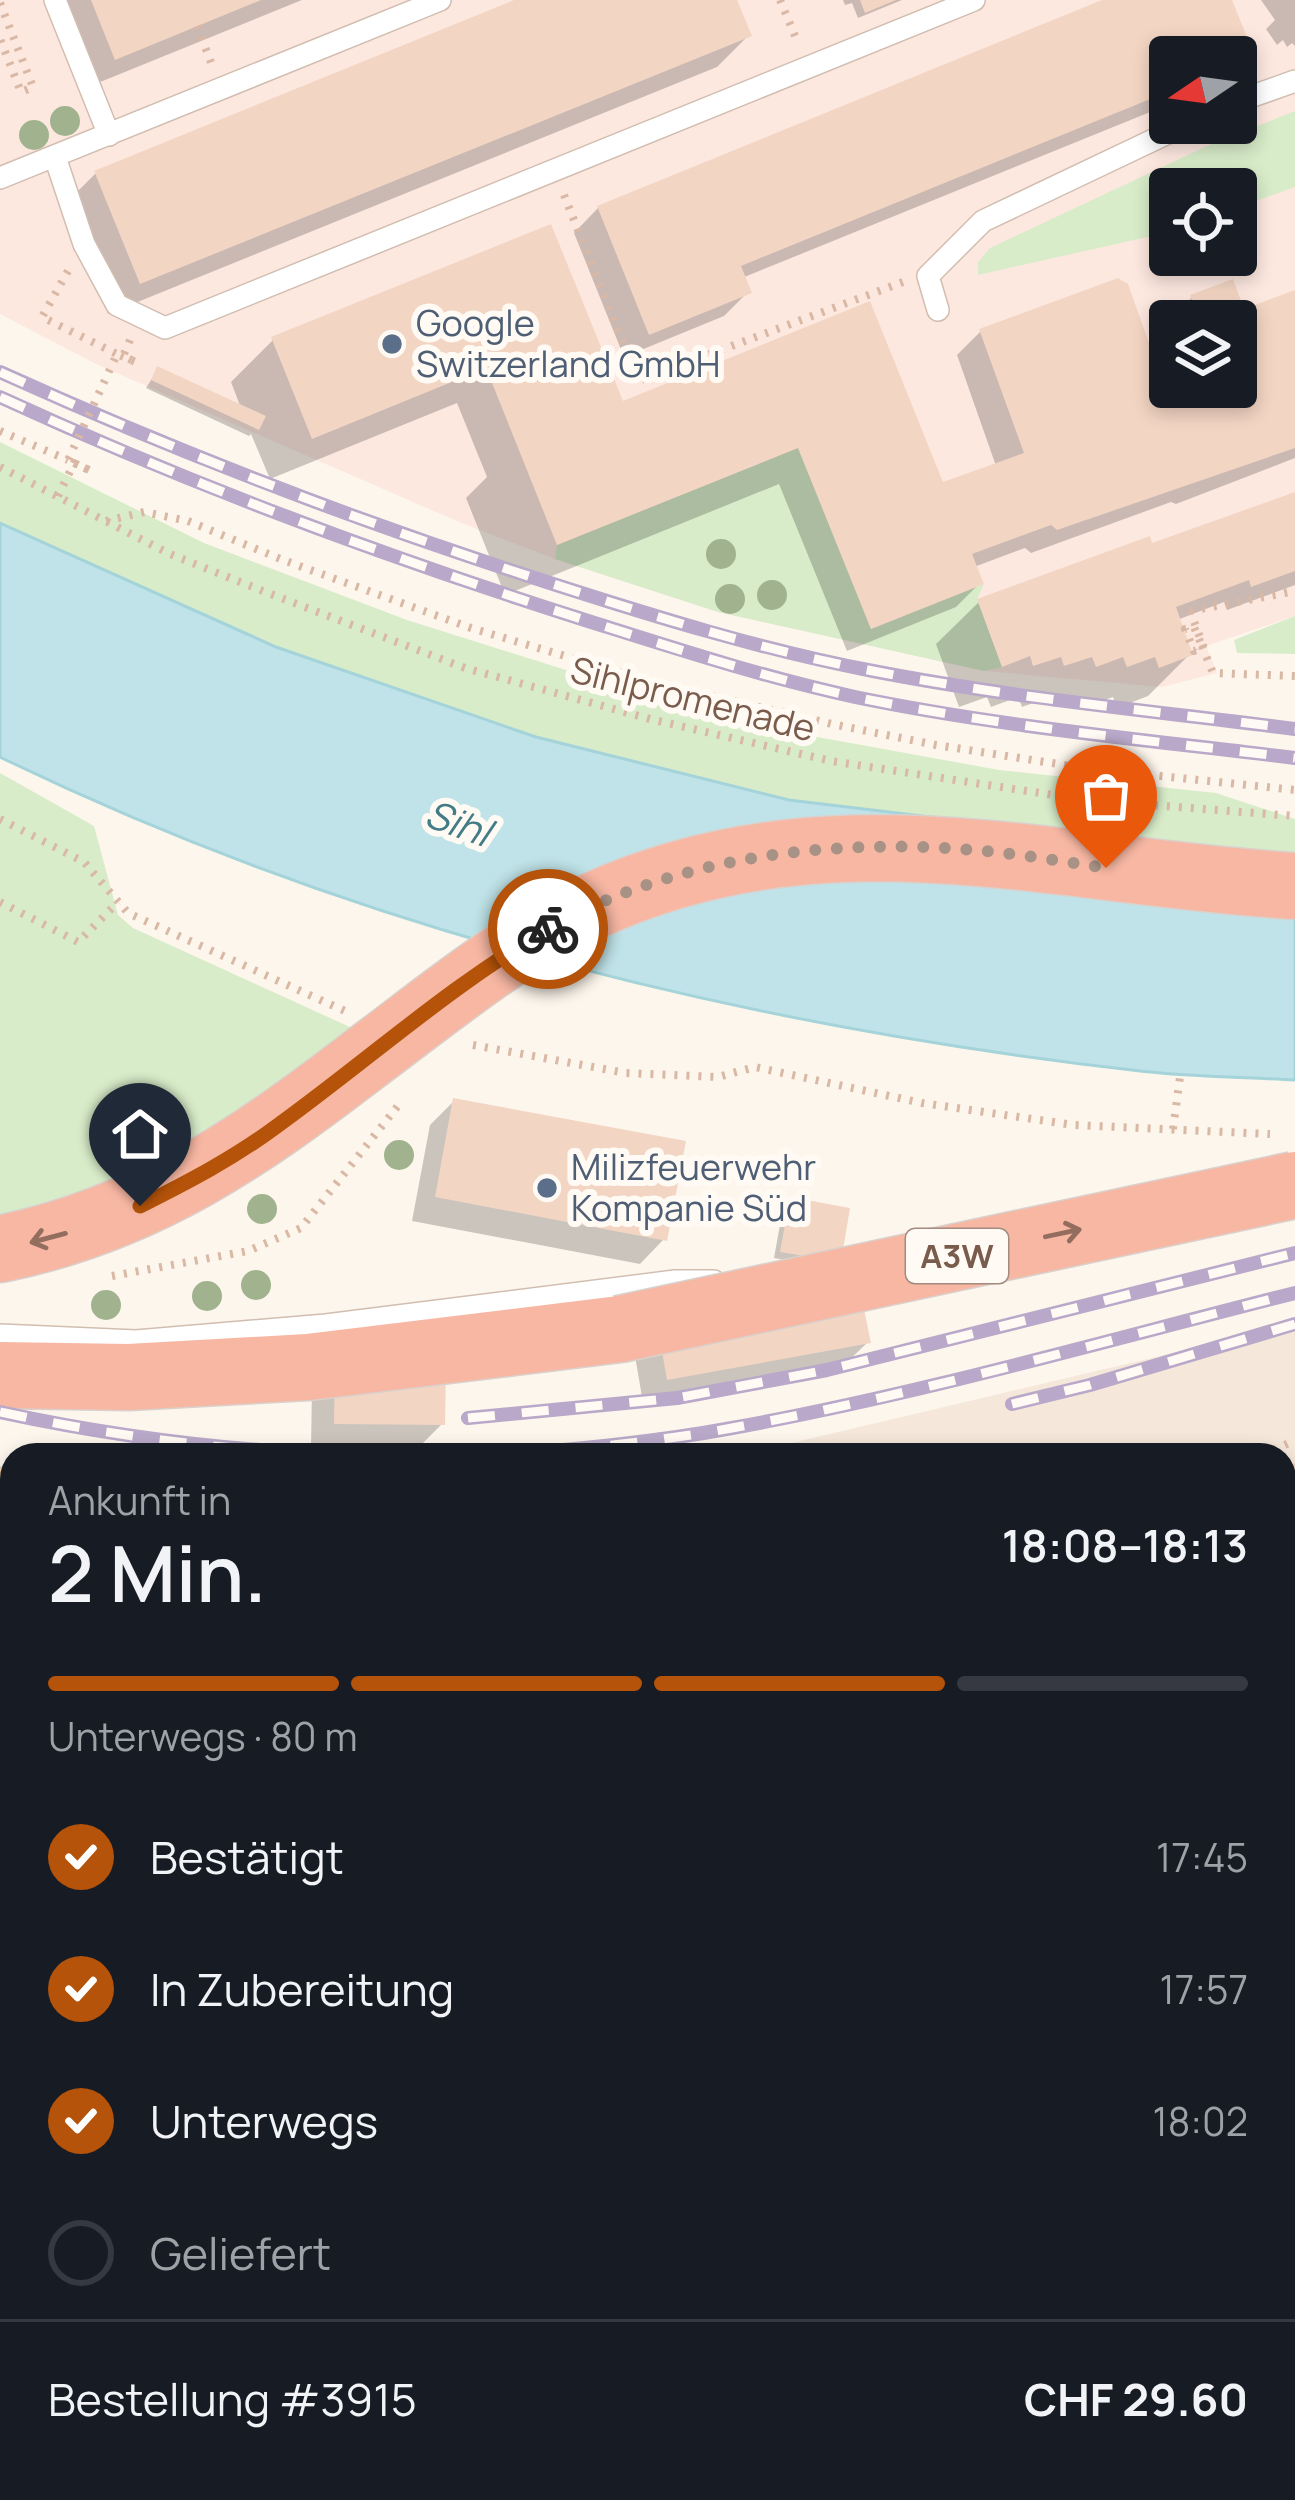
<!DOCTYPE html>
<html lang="de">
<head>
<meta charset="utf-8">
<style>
	body { margin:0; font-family:Manrope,sans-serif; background:#20242c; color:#f1f3f6; height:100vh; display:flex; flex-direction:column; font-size:45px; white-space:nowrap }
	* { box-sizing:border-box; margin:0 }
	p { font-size:39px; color:#9ea1a6 }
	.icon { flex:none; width:66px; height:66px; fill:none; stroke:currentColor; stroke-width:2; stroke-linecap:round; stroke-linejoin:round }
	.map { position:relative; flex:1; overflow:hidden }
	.drawer { position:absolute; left:0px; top:1443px; width:1296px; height:1059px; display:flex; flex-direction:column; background:#171b24; border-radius:36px 36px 0 0; box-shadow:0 6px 18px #0003 }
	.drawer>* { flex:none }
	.needle { width:78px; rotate:257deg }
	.fabs { position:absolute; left:1149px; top:36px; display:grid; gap:24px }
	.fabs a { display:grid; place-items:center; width:108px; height:108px; border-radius:12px; background:#171b24; box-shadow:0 6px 18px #0003; font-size:60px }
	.pin { position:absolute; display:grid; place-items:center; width:102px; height:102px; color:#fff; margin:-123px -51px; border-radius:50% 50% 50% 0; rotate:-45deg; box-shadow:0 0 12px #0007 }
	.pin .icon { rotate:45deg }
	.courier { position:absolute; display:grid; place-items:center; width:120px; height:120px; margin:-60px; border:9px solid #b45309; border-radius:50%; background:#fff; color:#222; box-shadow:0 3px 15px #0007 }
	.headline em { font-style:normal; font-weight:600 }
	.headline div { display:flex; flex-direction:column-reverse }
	.headline { display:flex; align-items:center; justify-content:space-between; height:204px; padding:0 48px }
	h1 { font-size:78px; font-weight:600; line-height:90px }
	.bar { display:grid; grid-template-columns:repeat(4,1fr); gap:18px 12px; align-content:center; height:144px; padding:0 48px }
	.bar i { height:15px; border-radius:9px; background:#363941 }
	.bar .current { background:#b45309 }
	.bar p { grid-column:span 4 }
	.line { display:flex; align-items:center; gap:30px; padding:0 48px; border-top:3px solid #363941 }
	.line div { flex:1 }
	ol { padding:0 48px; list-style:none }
	li { display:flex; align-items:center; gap:36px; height:132px }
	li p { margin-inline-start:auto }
	li .icon { padding:12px; border-radius:50%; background:#b45309; color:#fff; stroke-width:4 }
	li:last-child { color:#9ea1a6 }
	li i { width:66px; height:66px; border:6px solid #363941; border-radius:50% }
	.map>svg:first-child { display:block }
</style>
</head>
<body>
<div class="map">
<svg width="1295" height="2500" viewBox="0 0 1295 2500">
	<rect width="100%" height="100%" fill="#fdf6ec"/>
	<path fill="#f5e8da" d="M 1295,1324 L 1295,1823 L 1284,1820 L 1284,1455 L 741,1455 Z
		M 0,1559 L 12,1562 L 12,2490 L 1284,2490 L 1284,1911 L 1295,1913 L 1295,2489 L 1276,2500 L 0,2500 Z"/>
	<path fill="#fde8e0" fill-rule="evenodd" d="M 0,0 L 1295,0 L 1295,616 L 1206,646 L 1217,673 L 1162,687 L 984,671 L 718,612 L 555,559 L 459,522 L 96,364 L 0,314 ZM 1170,57 L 1236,57 L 1236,123 L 1170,123 ZM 1170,189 L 1236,189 L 1236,255 L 1170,255 ZM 1170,321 L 1236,321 L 1236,387 L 1170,387 Z"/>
	<path fill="#d8ecc9" d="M 1295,111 L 1295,187 L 1236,208 L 1236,189 L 1170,189 L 1170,232 L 978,275 L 978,262 L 990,248 L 1207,146 Z
		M 0,442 L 204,543 L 407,620 L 585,676 L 801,734 L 999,770 L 1216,793 L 1295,819 L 1295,860 L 789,800 L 536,737 L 276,647 L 0,523 Z
		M 798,448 L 871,629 L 984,584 L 977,599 L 1002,667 L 984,671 L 718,612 L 555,559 L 557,545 Z
		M 1295,616 L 1295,654 L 1237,653 L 1234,640 Z
		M 0,773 L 94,826 L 118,915 L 133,928 L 352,1028 L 207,1151 L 0,1232 Z"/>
	<path fill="#bfe3e8" stroke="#a5d3da" stroke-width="3" d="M 0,523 L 276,647 L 536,737 L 789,800 L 1295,861 L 1295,1080 C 1241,1077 1186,1077 1132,1070 C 740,1025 356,930 0,757 Z"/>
	<path fill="#0003" d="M 47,0 L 302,0 L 83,89 Z
		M 522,0 L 734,0 L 748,36 L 717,67 L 108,314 L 64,205 L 96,173 Z
		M 843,0 L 902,0 L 858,18 L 852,3 L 845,5 Z
		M 1110,0 L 1228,0 L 1251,56 L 1236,71 L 1236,57 L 1170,57 L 1170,104 L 742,278 L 748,292 L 724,316 L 624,357 L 574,233 L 598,208 Z
		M 1261,0 L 1295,0 L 1295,46 L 1292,43 L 1287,47 L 1283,40 L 1277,45 L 1266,29 L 1275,20 Z
		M 549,228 L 621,405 L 868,305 L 941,486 L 996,466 L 957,355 L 981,331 L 1148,347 L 1170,338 L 1170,387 L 1236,387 L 1236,321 L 1190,321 L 1185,305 L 1192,297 L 1242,312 L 1295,292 L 1295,458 L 1176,504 L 1171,502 L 1031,553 L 1025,548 L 974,567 L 980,583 L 956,607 L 847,651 L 779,484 L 505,595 L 466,498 L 487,477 L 457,403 L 270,479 L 251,434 L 249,436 L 146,388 L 158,369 L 241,408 L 231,382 L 273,340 Z
		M 1295,495 L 1295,585 L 1227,610 L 1224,602 L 1177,620 L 1190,654 L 1148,696 L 1117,708 L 1113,697 L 1085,707 L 1081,697 L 1054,707 L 1050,697 L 1022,707 L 1018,697 L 991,707 L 987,697 L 959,707 L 936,644 L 979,602 Z
		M 454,1101 L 664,1239 L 640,1264 L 412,1221 L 430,1125 Z
		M 791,1201 L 831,1268 L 774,1258 L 783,1208 Z
		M 868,1342 L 843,1366 L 643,1403 L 634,1350 Z
		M 312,1388 L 442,1424 L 418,1448 L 311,1447 Z
		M 1295,1466 L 1295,1558 L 1284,1563 L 1284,1471 Z
		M 0,1576 L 12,1579 L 12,1693 L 0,1690 Z
		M 1295,1682 L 1295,1859 L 1284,1857 L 1284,1687 Z
		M 12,1700 L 12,1798 L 0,1796 L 0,1714 Z
		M 1284,1923 L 1287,1934 L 1295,1936 L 1295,2135 L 1284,2137 Z
		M 12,2143 L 12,2223 L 0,2213 L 0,2156 Z
		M 0,2236 L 12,2245 L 12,2333 L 3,2343 Z
		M 1295,2412 L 1295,2492 L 1291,2496 L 1284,2500 L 1187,2500 L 1187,2490 L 1284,2490 L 1284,2423 Z
		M 0,2441 L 12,2451 L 12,2490 L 61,2490 L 73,2500 L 0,2500 Z
		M 537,2490 L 613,2490 L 613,2500 L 538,2500 Z
		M 653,2490 L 729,2490 L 729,2500 L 654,2500 Z
		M 808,2490 L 889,2490 L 889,2500 L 809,2500 Z
		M 1034,2490 L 1116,2490 L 1116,2500 L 1034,2500 Z"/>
	<path fill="#f3d5c3" d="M 91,0 L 261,0 L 115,60 Z
		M 514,0 L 737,0 L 752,36 L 140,284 L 94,171 Z
		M 860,0 L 896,0 L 865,13 Z
		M 1102,0 L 1232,0 L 1255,57 L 1236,64 L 1236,57 L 1170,57 L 1170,91 L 741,266 L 752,293 L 649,335 L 597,206 Z
		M 551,224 L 623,401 L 870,301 L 943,482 L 1024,453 L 979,329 L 1118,278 L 1128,284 L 1149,343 L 1170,335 L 1170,387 L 1236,387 L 1236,321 L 1200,321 L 1190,295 L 1233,279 L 1244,309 L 1295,290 L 1295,448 L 1057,530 L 1051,525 L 972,554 L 984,584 L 871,629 L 798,448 L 557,545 L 486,368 L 312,439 L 271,337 Z
		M 157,366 L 266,416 L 259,430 L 151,380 Z
		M 1295,492 L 1295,571 L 1251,587 L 1249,580 L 1176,607 L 1193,655 L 1159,668 L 1155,657 L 1127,667 L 1123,657 L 1096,667 L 1092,657 L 1064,666 L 1061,657 L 1033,666 L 1030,656 L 1002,667 L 977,599 L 1150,536 L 1152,543 Z
		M 453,1098 L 686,1141 L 667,1241 L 435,1197 Z
		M 790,1197 L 850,1208 L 841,1262 L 780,1252 Z
		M 861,1295 L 871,1343 L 667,1380 L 657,1323 Z
		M 335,1361 L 446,1362 L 445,1425 L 334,1424 Z
		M 1295,1463 L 1295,1537 L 1285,1542 L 1292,1559 L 1284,1563 L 1284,1468 Z
		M 0,1574 L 12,1577 L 12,1644 L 0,1640 Z
		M 1295,1679 L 1295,1809 L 1284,1806 L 1284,1684 Z
		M 1284,1920 L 1293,1922 L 1291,1932 L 1295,1932 L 1295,2117 L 1284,2118 Z
		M 12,1971 L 12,2069 L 0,2082 L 0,1984 Z
		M 12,2141 L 12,2180 L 0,2170 L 0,2154 Z
		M 0,2232 L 12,2241 L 12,2321 L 0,2312 Z
		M 1284,2432 L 1287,2437 L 1295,2433 L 1295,2486 L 1271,2500 L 1223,2500 L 1207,2490 L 1284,2490 Z
		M 0,2438 L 12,2448 L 12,2489 L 0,2479 Z
		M 15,2490 L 65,2490 L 78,2500 L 7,2500 Z
		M 241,2490 L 327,2490 L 319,2500 L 234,2500 Z
		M 354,2490 L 401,2490 L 393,2500 L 351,2500 L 348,2498 Z
		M 553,2490 L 616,2490 L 617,2500 L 553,2500 Z
		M 669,2490 L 731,2490 L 731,2500 L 669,2500 Z
		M 824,2490 L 892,2490 L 892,2500 L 824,2500 Z
		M 1050,2490 L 1119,2490 L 1119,2500 L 1050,2500 Z"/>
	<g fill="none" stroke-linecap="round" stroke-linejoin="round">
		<g stroke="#d1beb0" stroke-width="24">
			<path id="lane" d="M 55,0 L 109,135
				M 1236,102 L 1295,81
				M 55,157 L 84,244 L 117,305 L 165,328 L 974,0
				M 0,178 L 440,0
				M 938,310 L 928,276 L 983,221 L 1189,123
				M 0,1335 L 136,1341 L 326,1325 L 675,1281 L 714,1281
				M 1284,2352 L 1295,2351
				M 1016,2490 L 1016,2500"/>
		</g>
		<g stroke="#d1beb0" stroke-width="45">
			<path id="street" d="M 0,1918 L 12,1905
				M 0,2374 L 12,2383
				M 780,2490 L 780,2500
				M 1164,2490 L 1164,2500"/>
		</g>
		<g stroke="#d6c0b0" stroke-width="63">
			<path id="secondary" d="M 1284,1864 L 1295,1867
				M 156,2500 L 164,2490"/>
		</g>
		<g stroke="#dad1cd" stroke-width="69">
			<path id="primary" d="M 0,1501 L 12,1504
				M 1284,1617 L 1295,1613"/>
		</g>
		<g stroke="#dad1cd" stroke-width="69">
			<path id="highway" d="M 0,1249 C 147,1219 250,1147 366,1058
				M 0,1375 L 129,1377 L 308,1367 L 620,1329"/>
		</g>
		<path stroke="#d9b8a5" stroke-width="8" stroke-dasharray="3 9" stroke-linecap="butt" d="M 780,0 L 798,43
			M 0,3 L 33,87 L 21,92 L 0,39
			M 197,26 L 212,65
			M 564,195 L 638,381 L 903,282
			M 68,271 L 42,317 L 117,354
			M 130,340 L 123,356 L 138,363
			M 0,431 L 68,460
			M 0,467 L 170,554 L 268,593 L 465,668 L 650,719 L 831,761 L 1086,800 L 1295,816
			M 58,496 L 74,463 L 89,470
			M 106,521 L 144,512 L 188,521 L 283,560 L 471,628 L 649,681 L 832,724 L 936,745 L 1084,768 L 1295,790
			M 1190,611 L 1295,591
			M 1202,646 L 1213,673 L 1295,676
			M 0,819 L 84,862 L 128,913 L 345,1011
			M 0,902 L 78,942 L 118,902
			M 473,1045 L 626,1073 L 718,1077 L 755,1067 L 922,1103 L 1074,1125 L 1270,1134
			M 1173,1129 L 1180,1077
			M 112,1276 L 248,1251 L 301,1228 L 401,1102
			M 1263,1455 L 1295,1440
			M 0,1672 L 9,1675 L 0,1738
			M 0,1740 L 12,1749"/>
		<use href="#lane" stroke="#fff" stroke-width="21"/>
		<use href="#street" stroke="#fff" stroke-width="42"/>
		<use href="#secondary" stroke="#fff" stroke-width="60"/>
		<use href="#primary" stroke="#fbd9a5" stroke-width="66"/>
		<use href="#highway" stroke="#f7b7a3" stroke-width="66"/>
		<g stroke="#b9a8c9" stroke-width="14">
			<path id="rail" d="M 0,372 C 179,453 362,523 550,583 C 656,617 763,650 873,671 C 1012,698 1154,711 1295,729
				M 0,397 C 189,484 386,557 585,620 C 674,648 763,677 855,697 C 1001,727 1148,740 1295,758
				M 1012,1404 L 1090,1385 L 1295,1324
				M 0,1412 C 116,1437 230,1451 348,1455
				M 468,1418 L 677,1398 L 827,1370 L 1295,1253
				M 503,1455 C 580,1449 656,1442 732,1428 C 921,1394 1108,1340 1295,1293"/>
		</g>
		<use href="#rail" stroke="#fffaf3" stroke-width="9" stroke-dasharray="27" stroke-linecap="butt"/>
		<g stroke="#dad1cd" stroke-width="69" stroke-linecap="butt">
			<path id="highway-bridge" d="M 366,1058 C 440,1003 510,944 593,906 C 829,798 1053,872 1295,886
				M 620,1329 L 1295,1185"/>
		</g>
		<path stroke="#d9b8a5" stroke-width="8" stroke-dasharray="3 9" stroke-linecap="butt" d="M 89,470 L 68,460 L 117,354 L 138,363
			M 1190,611 L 1204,648 L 1194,651 L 1185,629 L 1194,627 L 1202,646"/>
		<use href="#highway-bridge" stroke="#f7b7a3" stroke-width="66"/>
	</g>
	<g fill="#a0b28e">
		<circle cx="65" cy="121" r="15"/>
		<circle cx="34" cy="135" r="15"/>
		<circle cx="721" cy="554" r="15"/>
		<circle cx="772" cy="595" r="15"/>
		<circle cx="730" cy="599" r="15"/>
		<circle cx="399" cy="1155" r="15"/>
		<circle cx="262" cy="1209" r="15"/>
		<circle cx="256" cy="1285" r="15"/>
		<circle cx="207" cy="1296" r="15"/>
		<circle cx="106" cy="1305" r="15"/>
	</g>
	<defs><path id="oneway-shaft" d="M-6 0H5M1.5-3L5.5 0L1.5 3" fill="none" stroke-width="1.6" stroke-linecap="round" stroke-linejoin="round" transform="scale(3)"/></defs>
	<g stroke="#936e5e">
		<use href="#oneway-shaft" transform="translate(1063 1233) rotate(-12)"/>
		<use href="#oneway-shaft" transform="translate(48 1238) rotate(165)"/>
	</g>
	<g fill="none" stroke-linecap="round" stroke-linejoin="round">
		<path stroke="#a89285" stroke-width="12" stroke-dasharray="0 21.6" d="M 548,929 C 671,859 821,839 960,849 C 1009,852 1058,861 1106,868"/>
		<path stroke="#b45309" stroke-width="15" d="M 140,1206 C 188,1182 234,1158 277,1126 C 367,1061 451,985 548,929"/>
	</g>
	<g fill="#5c6f8a" stroke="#fffaf3" stroke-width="4.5">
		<circle cx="392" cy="344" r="12"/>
		<circle cx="547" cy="1188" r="12"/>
	</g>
	<g text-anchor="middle" stroke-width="12" stroke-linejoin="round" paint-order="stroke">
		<rect fill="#fffaf3" stroke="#a28b7f" stroke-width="3" x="906" y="1229" width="102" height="54" rx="9"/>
		<g font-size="33" font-weight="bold" fill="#7a5c4d">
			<text x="957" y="1268">A3W</text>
		</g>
		<g font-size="36" fill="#4e5e75" stroke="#fffaf3" text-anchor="start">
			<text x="416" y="336">Google<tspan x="416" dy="41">Switzerland GmbH</tspan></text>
			<text x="571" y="1180">Milizfeuerwehr<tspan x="571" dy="41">Kompanie Süd</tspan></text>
		</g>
		<g font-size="36" fill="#7a5c4d" stroke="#fffaf3">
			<text transform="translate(693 699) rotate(14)" y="13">Sihlpromenade</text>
		</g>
		<g font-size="39" font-style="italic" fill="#437c86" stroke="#fffaf3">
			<text transform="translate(458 823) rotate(20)" y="14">Sihl</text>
		</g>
	</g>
</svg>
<div class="fabs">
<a><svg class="needle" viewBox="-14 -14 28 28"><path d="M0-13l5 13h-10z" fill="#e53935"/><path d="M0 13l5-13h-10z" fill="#9ea1a6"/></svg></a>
<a><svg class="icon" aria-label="locate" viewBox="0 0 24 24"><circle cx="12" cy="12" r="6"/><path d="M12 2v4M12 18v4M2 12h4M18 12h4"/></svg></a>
<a><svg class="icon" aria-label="layers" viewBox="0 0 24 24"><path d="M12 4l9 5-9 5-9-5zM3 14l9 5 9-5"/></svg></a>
</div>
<div class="pin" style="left:1106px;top:868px;background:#ea580c"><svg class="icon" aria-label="bag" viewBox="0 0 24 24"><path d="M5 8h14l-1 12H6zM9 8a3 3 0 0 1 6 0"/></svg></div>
<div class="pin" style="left:140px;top:1206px;background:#1f2937"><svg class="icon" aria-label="home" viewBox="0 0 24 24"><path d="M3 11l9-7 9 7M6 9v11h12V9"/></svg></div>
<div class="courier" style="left:548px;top:929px"><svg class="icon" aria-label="bike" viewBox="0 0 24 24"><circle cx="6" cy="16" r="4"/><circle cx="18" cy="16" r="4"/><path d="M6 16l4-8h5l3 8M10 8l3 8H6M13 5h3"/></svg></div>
<section class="drawer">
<div class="headline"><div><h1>2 Min.</h1><p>Ankunft in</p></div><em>18:08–18:13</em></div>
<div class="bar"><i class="current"></i><i class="current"></i><i class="current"></i><i></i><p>Unterwegs · 80 m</p></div>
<ol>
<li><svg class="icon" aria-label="check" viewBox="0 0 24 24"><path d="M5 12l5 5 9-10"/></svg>Bestätigt<p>17:45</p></li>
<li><svg class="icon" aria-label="check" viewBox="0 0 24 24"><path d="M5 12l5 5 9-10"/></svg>In Zubereitung<p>17:57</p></li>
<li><svg class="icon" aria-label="check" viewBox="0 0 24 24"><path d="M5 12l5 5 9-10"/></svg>Unterwegs<p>18:02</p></li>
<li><i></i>Geliefert</li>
</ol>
<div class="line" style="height:156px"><div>Bestellung #3915</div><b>CHF 29.60</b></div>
</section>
</div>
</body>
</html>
